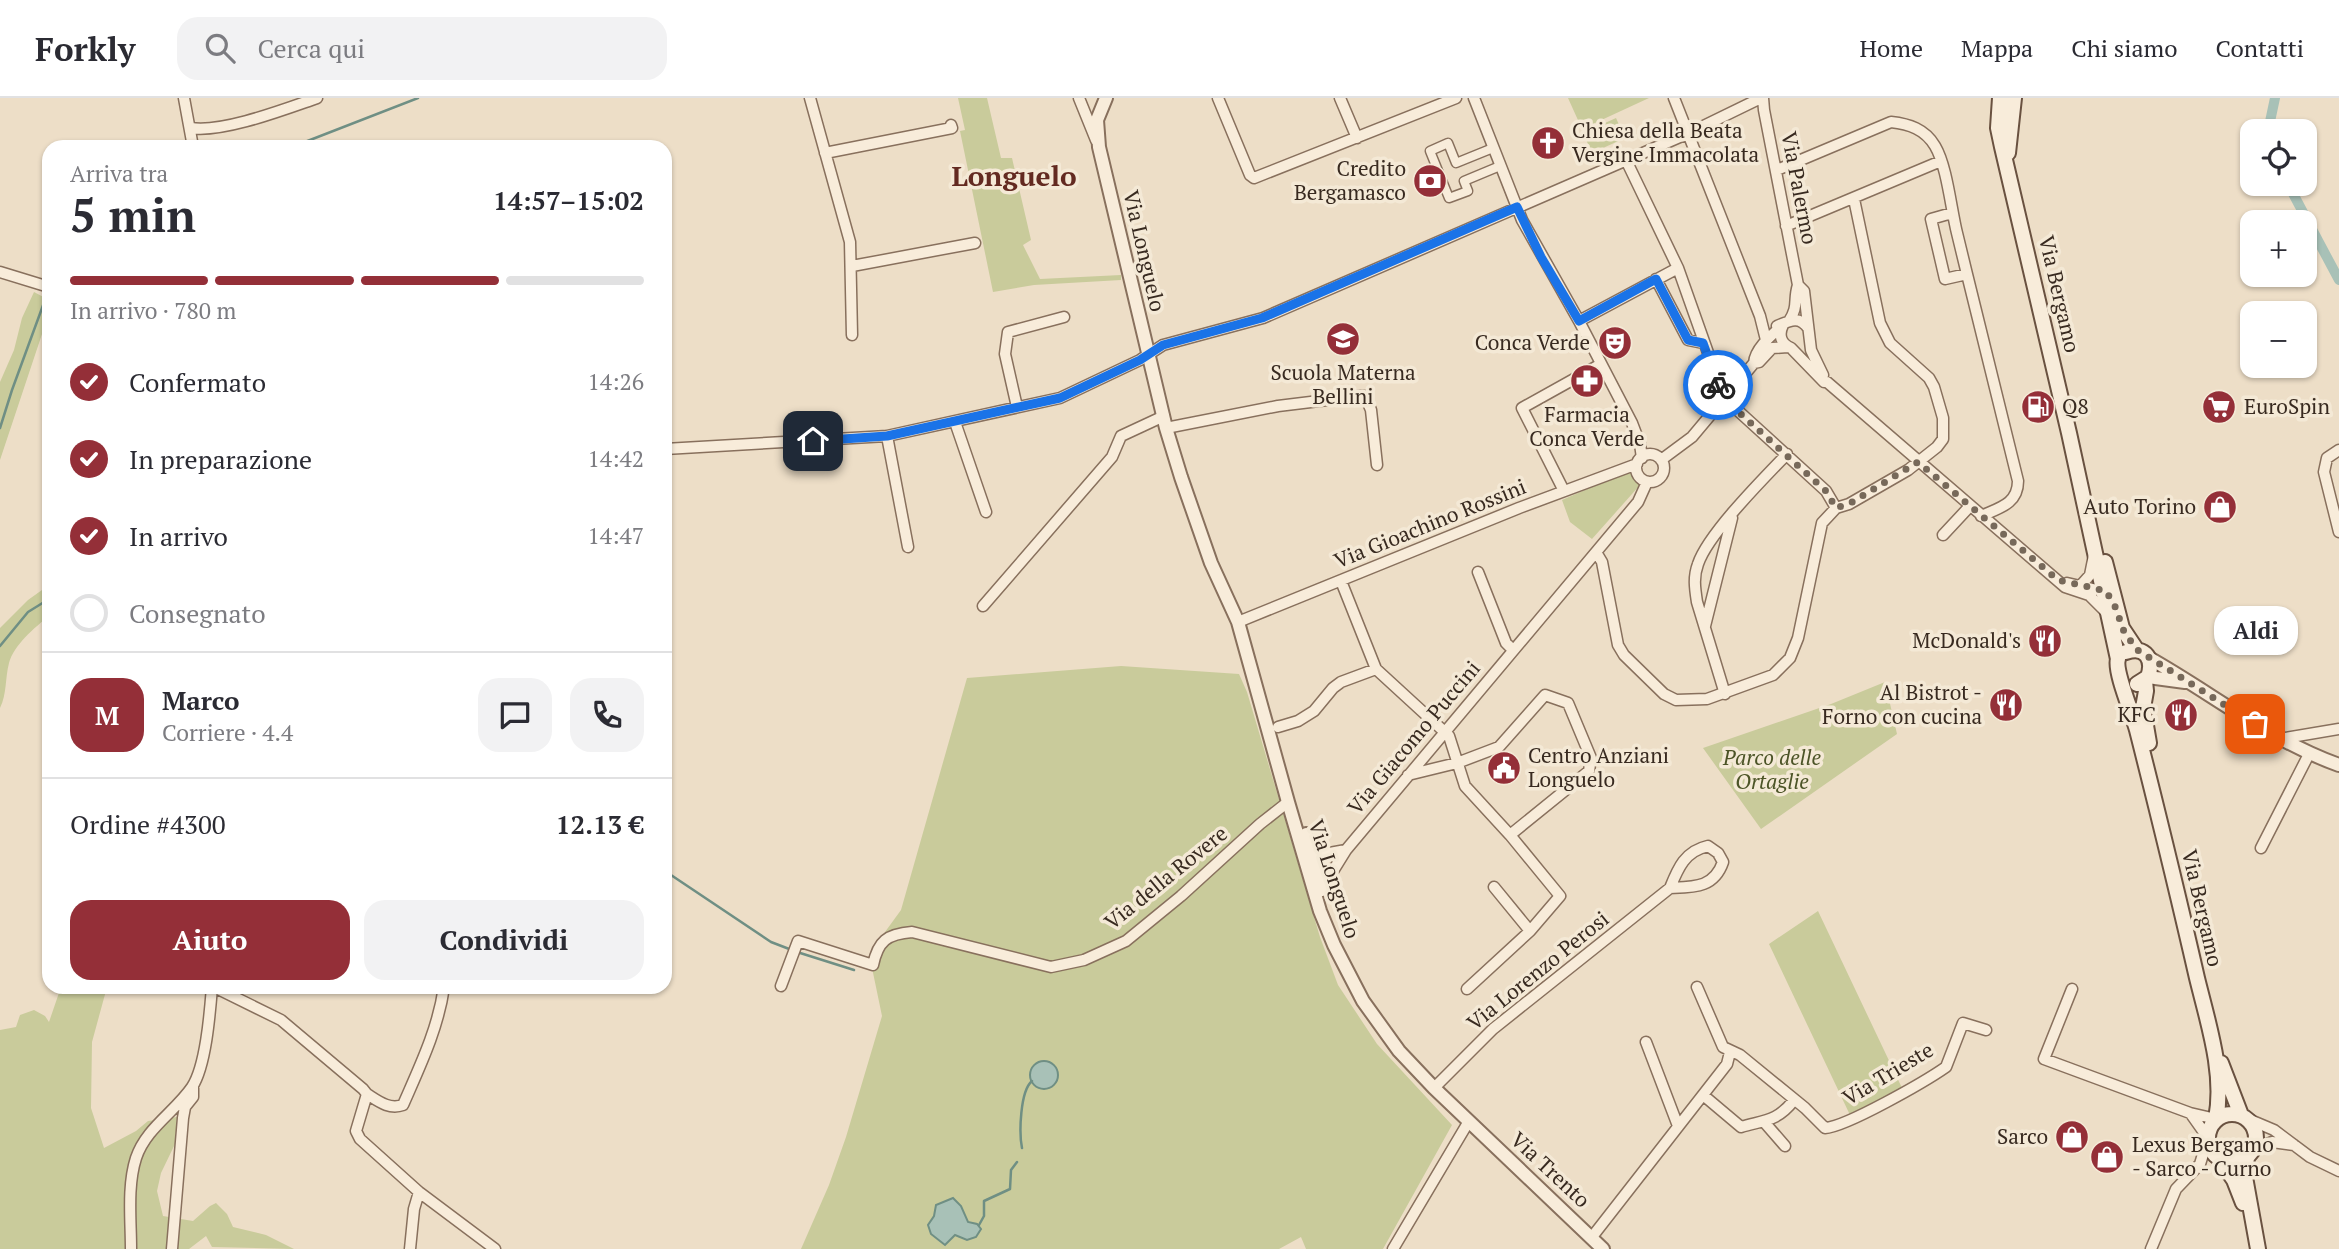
<!DOCTYPE html>
<html lang="it">
<head>
<meta charset="utf-8">
<style>
	body { margin:0; font-family:"PT Serif",serif; background:#f2f2f3; color:#2b2b33; height:100vh; display:flex; flex-direction:column; font-size:26px; white-space:nowrap }
	* { box-sizing:border-box; margin:0 }
	p { font-size:23px; color:#7c7c81 }
	.icon { flex:none; width:38px; height:38px; fill:none; stroke:currentColor; stroke-width:2; stroke-linecap:round; stroke-linejoin:round }
	.map { position:relative; flex:1; overflow:hidden }
	.panel { position:absolute; left:42px; top:42px; width:630px; height:854px; display:flex; flex-direction:column; background:#fff; border-radius:21px; box-shadow:0 2px 5px #0004 }
	.panel>* { flex:none }
	.fabs { position:absolute; left:2240px; top:21px; display:grid; gap:14px }
	.fabs a { display:grid; place-items:center; width:77px; height:77px; border-radius:14px; background:#fff; box-shadow:0 2px 5px #0004; font-size:35px }
	.pin { position:absolute; display:grid; place-items:center; width:60px; height:60px; color:#fff; margin:-30px; border-radius:14px; box-shadow:0 4px 10px #0006 }
	.courier { position:absolute; display:grid; place-items:center; width:70px; height:70px; margin:-35px; border:5px solid #1a73e8; border-radius:50%; background:#fff; color:#222; box-shadow:0 2px 9px #0007 }
	.bubble { position:absolute; height:49px; border-radius:21px; background:#fff; box-shadow:0 2px 5px #0004; font-size:23px; font-weight:800; line-height:49px; text-align:center }
	.overview em { font-style:normal; font-weight:800 }
	.overview div { display:flex; flex-direction:column-reverse }
	.overview { display:flex; align-items:center; justify-content:space-between; height:119px; padding:0 28px }
	h1 { font-size:46px; font-weight:800; line-height:52px }
	.bar { display:grid; grid-template-columns:repeat(4,1fr); gap:10px 7px; align-content:center; height:84px; padding:0 28px }
	.bar i { height:9px; border-radius:5px; background:#e1e1e2 }
	.bar .selected { background:#942f38 }
	.bar p { grid-column:span 4 }
	.line { display:flex; align-items:center; gap:18px; padding:0 28px; border-top:2px solid #e1e1e2 }
	.line div { flex:1 }
	.round { display:grid; place-items:center; flex:none; width:74px; height:74px; border-radius:21px; background:#f2f2f3 }
	ol { padding:0 28px; list-style:none }
	li { display:flex; align-items:center; gap:21px; height:77px }
	li p { margin-inline-start:auto }
	li .icon { padding:7px; border-radius:50%; background:#942f38; color:#fff; stroke-width:4 }
	li:last-child { color:#7c7c81 }
	li i { width:38px; height:38px; border:4px solid #e1e1e2; border-radius:50% }
	.button { display:flex; gap:14px; margin-top:auto; padding:14px 28px }
	.button a { flex:1; height:80px; border-radius:21px; background:#942f38; color:#fff; font-size:28px; font-weight:800; line-height:80px; text-align:center }
	.button a+a { background:#f2f2f3; color:#2b2b33 }
	header { display:flex; align-items:center; gap:42px; box-sizing:border-box; height:98px; padding:0 35px; background:#fff; border-bottom:2px solid #e1e1e2 }
	header strong { font-size:33px }
	nav { display:flex; gap:38px; margin-inline-start:auto; font-size:24px }
	.search { width:490px; height:63px; background:#f2f2f3; display:flex; align-items:center; gap:18px; box-sizing:border-box; padding:0 24px; border-radius:21px; color:#7c7c81; font-size:26px }
	.map>svg:first-child { display:block }
</style>
</head>
<body>
<header>
<strong>Forkly</strong>
<div class="search"><svg class="icon" aria-label="search" viewBox="0 0 24 24"><circle cx="10" cy="10" r="6"/><path d="M15 15l6 6"/></svg>Cerca qui</div>
<nav><a>Home</a><a>Mappa</a><a>Chi siamo</a><a>Contatti</a></nav>
</header>
<div class="map">
<svg width="2339" height="1151" viewBox="0 0 2339 1151">
	<rect width="100%" height="100%" fill="#eddec7"/>
	<path fill="#c9cb9b" d="M 958,0 L 987,0 L 1001,60 L 1012,60 L 1031,142 L 1023,147 L 1040,181 L 1121,177 L 1121,182 L 1034,187 L 993,194 L 960,33 L 965,32 Z
		M 1568,0 L 1649,0 L 1582,31 Z
		M 1616,20 L 1625,40 L 1592,55 L 1583,35 Z
		M 34,194 L 49,202 L 49,215 L 0,362 L 0,284 L 14,252 L 22,220 Z
		M 1631,372 L 1635,382 L 1640,387 L 1592,441 L 1570,424 L 1562,402 Z
		M 49,487 L 49,518 C 34,530 14,547 9,565 C 5,580 7,596 0,610 L 0,530 L 28,502 Z
		M 1121,568 L 1239,576 L 1247,594 L 1320,839 L 1338,887 L 1377,946 L 1452,1027 L 1383,1151 L 1306,1151 L 1301,1139 L 1279,1151 L 801,1151 L 829,1087 L 846,1039 L 882,918 L 871,865 L 877,845 L 901,812 L 967,580 Z
		M 1885,584 L 1897,636 L 1761,731 L 1703,650 L 1831,606 Z
		M 1818,813 L 1902,990 L 1850,1017 L 1769,846 Z
		M 61,889 L 107,889 L 92,944 L 91,1010 L 104,1050 L 136,1033 L 148,1023 L 177,1019 L 175,1046 L 161,1075 L 157,1093 L 163,1118 L 193,1123 L 210,1108 L 216,1105 L 227,1116 L 233,1129 L 266,1137 L 294,1151 L 212,1149 L 206,1138 L 189,1151 L 0,1151 L 0,932 L 16,929 L 20,917 L 34,912 L 45,918 L 49,924 Z"/>
	<path fill="#a8c1b7" stroke="#6f8f84" stroke-width="2" d="M1030 977a14 14 0 1 1 28 0a14 14 0 1 1-28 0Z
		M 953,1100 L 961,1108 L 968,1124 L 977,1126 L 981,1131 L 976,1139 L 967,1142 L 955,1137 L 945,1147 L 931,1136 L 928,1127 L 934,1118 L 936,1107 Z"/>
	<g fill="none" stroke-linecap="round" stroke-linejoin="round">
		<path stroke="#6f8f84" stroke-width="2.5" d="M 292,49 L 418,0
			M 0,330 L 12,292 L 49,191
			M 0,548 L 28,514 L 49,501
			M 665,773 L 771,844 L 797,854 L 854,872
			M 1022,1050 C 1019,1035 1020,993 1032,983
			M 979,1127 L 984,1118 L 984,1103 L 1010,1091 L 1011,1072 L 1017,1064"/>
		<path stroke="#a8c1b7" stroke-width="10" d="M 2268,33 L 2275,0
			M 2288,86 L 2339,182"/>
		<g stroke="#88705d" stroke-width="11">
			<path id="pedestrian" d="M 1493,50 L 1456,65 L 1448,45 L 1430,53 L 1449,100 L 1468,93 L 1464,83 L 1500,68"/>
		</g>
		<g stroke="#88705d" stroke-width="13">
			<path id="minor" d="M 184,0 L 193,49
				M 810,0 L 850,144 L 852,237
				M 1079,0 L 1096,42
				M 1218,0 L 1250,77 L 1254,80 L 1456,0
				M 1340,0 L 1357,40
				M 1474,0 L 1522,122 L 1579,223 L 1632,325 L 1640,346 L 1642,360
				M 1674,0 L 1760,218 L 1766,242
				M 1763,0 L 1764,12 L 1798,187 L 1804,193 L 1811,252 L 1823,277
				M 191,30 C 223,35 285,11 317,0
				M 825,55 L 952,30 L 951,27
				M 1626,62 L 1678,170 L 1724,300 L 1826,393 L 1836,410
				M 1777,72 L 1891,24 C 1909,26 1925,31 1935,48 C 1947,68 1951,111 1957,135 C 1977,218 1998,301 2018,383 C 2018,406 1999,410 1981,418
				M 1952,115 L 1931,121 L 1945,181 L 1967,176
				M 1786,128 L 1941,63
				M 852,168 L 975,145
				M 0,174 L 49,189
				M 1656,181 L 1688,242 L 1703,245
				M 1579,223 L 1678,170
				M 1789,223 C 1799,208 1793,202 1798,187
				M 1783,227 C 1778,237 1781,246 1791,250 L 1824,284 L 1827,284 L 2065,489 L 2089,497 L 2107,515
				M 1777,228 C 1789,223 1799,217 1808,230
				M 1754,265 L 1759,264 L 1772,250 L 1788,249
				M 1017,309 L 1005,256 L 1008,234 L 1064,219
				M 955,324 L 986,414
				M 1166,330 L 1278,308 L 1360,298 L 1365,298 L 1371,312 L 1377,367
				M 887,338 L 908,449
				M 665,351 L 887,338 L 1060,300 L 1140,262 L 1163,247 L 1263,220 L 1689,35 L 1761,0
				M 2339,352 L 2327,360 L 2324,374 L 2339,434
				M1636 370a14 14 0 1 1 28 0a14 14 0 1 1-28 0Z
				M 1661,362 L 1692,339 L 1754,265 C 1755,250 1773,236 1783,227
				M 1564,393 L 1522,310 L 1601,266
				M 1943,437 L 1970,408
				M 1596,454 L 1602,464 L 1618,547 L 1624,557 L 1664,596 L 1676,602 L 1707,601 L 1773,577 L 1790,560 L 1798,540 L 1822,425 L 1836,410 L 1849,406 L 1908,372 L 1937,349 L 1943,341 L 1943,320 L 1934,289 L 1929,280 L 1890,245 L 1880,225 L 1854,101
				M 1478,474 L 1506,545 L 1513,552
				M 1341,483 L 1376,571 L 1449,638 L 1465,688 L 1510,737 L 1560,798 L 1530,833 L 1467,891
				M 2067,485 L 2106,494
				M 2081,487 L 2090,477 L 2094,457
				M 983,508 L 1112,359 L 1121,338 L 1164,318
				M 1238,524 L 1519,410 L 1637,366
				M 1705,528 L 1732,420
				M 1725,596 L 1697,504 C 1695,491 1693,479 1698,466 C 1708,436 1763,381 1787,356
				M 1278,629 L 1298,623 L 1314,613 L 1333,590 L 1341,584 L 1376,571
				M 2279,641 L 2339,631
				M 1408,677 L 1457,665 L 1499,649 L 1545,597 L 1568,605 L 1591,660 L 1589,673 L 1510,737
				M 1308,747 L 1324,756 L 1346,752
				M 2261,750 L 2309,656
				M 1323,789 L 1346,752 L 1638,404 L 1647,384
				M 1494,789 L 1530,833
				M 781,888 L 798,843 L 873,867 C 878,843 887,836 912,834 L 1051,869 L 1084,862 L 1126,843 L 1181,798 L 1260,726 L 1288,704
				M 214,889 L 281,922 L 363,991 L 367,996 L 356,1033 L 360,1041 L 419,1094 L 495,1151
				M 1697,889 L 1723,949 L 1740,957 L 1805,1010 L 1825,1030 C 1846,1029 1926,983 1946,969 L 1963,925 L 1986,932
				M 2072,891 L 2044,961 L 2190,1015 L 2216,1021
				M 1646,944 L 1678,1028
				M 1434,990 L 1493,931 L 1670,790 C 1678,770 1685,753 1708,748 L 1718,755 L 1723,764 C 1714,790 1694,789 1670,790
				M 367,996 C 378,1003 389,1012 403,1007 C 420,968 438,931 444,889
				M 1703,997 L 1741,1029 C 1764,1022 1777,1024 1794,1002
				M 2248,1021 L 2274,1032 L 2310,1059 L 2339,1073
				M 1765,1025 L 1785,1048
				M 2254,1052 L 2272,1044 L 2294,1047
				M 1592,1139 L 1727,966 L 1730,954
				M 131,1151 C 131,1122 127,1088 136,1060 C 146,1030 175,1014 192,989 C 206,968 210,914 212,889
				M 172,1151 L 183,1020 L 185,1009 L 193,999 L 193,988
				M 410,1151 L 414,1111 L 419,1094
				M 1393,1151 L 1469,1023
				M 2151,1151 L 2176,1091 L 2200,1066 L 2208,1040 L 2191,1016"/>
		</g>
		<g stroke="#88705d" stroke-width="16">
			<path id="tertiary" d="M 1106,0 L 1097,22 L 1099,49 L 1166,330 L 1181,379 L 1211,465 L 1238,524 L 1288,704 L 1320,813 L 1334,847 L 1363,903 L 1399,953 L 1434,990 L 1603,1151
				M 2149,560 C 2213,596 2269,642 2339,667
				M 2148,579 L 2185,584
				M 1306,736 L 1318,768 L 1322,792"/>
		</g>
		<g stroke="#695140" stroke-width="18">
			<path id="secondary" d="M 2000,0 L 1998,30 L 2002,49 L 2069,335 L 2118,561 C 2114,573 2133,617 2137,632 C 2158,715 2178,797 2197,880 C 2208,925 2225,976 2216,1021
				M 2008,55 L 2014,0
				M 2105,464 L 2122,530 L 2136,551
				M 2126,554 C 2146,547 2154,562 2148,579 L 2137,586
				M 2145,583 L 2146,593 L 2143,610 L 2149,645
				M 2221,965 L 2241,1017
				M2208 1040a24 24 0 1 1 48 0a24 24 0 1 1-48 0Z
				M 2247,1059 L 2245,1079 L 2258,1151
				M 2219,1060 L 2234,1082 L 2243,1105"/>
		</g>
		<use href="#pedestrian" stroke="#f8ecda" stroke-width="8"/>
		<use href="#minor" stroke="#f8ecda" stroke-width="10"/>
		<use href="#tertiary" stroke="#f8ecda" stroke-width="12"/>
		<use href="#secondary" stroke="#f8ecda" stroke-width="14"/>
	</g>
	<g fill="none" stroke-linecap="round" stroke-linejoin="round">
		<path stroke="#77695a" stroke-width="7" stroke-dasharray="0 12.6" d="M 1718,287 L 1732,308 L 1826,393 L 1836,410 L 1849,406 L 1918,364 L 2058,482 L 2106,493 L 2117,512 L 2122,530 L 2136,551 L 2255,626"/>
		<path stroke="#1a73e8" stroke-width="9" d="M 813,343 L 887,338 L 1060,300 L 1140,262 L 1163,247 L 1262,220 L 1517,109 L 1541,159 L 1579,223 L 1656,181 L 1688,242 L 1703,245 L 1718,287"/>
	</g>
	<defs>
		<g id="church-disc" transform="scale(1.75)"><circle r="9.5" fill="#942f38" stroke="#f4e9d6"/><path d="M-1.2-6h2.4v3.5h3.3v2.4h-3.3V6h-2.4V-.1h-3.3v-2.4h3.3Z" fill="#fff"/></g>
		<g id="bank-disc" transform="scale(1.75)"><circle r="9.5" fill="#942f38" stroke="#f4e9d6"/><path d="M-6-4H6V4H-6ZM0-2.3a2.3 2.3 0 1 0 0 4.6a2.3 2.3 0 1 0 0-4.6Z" fill="#fff"/></g>
		<g id="school-disc" transform="scale(1.75)"><circle r="9.5" fill="#942f38" stroke="#f4e9d6"/><path d="M0-5L7-2L0 1L-7-2ZM-4 1L0 2.5L4 1V4Q0 6-4 4Z" fill="#fff"/></g>
		<g id="theatre-disc" transform="scale(1.75)"><circle r="9.5" fill="#942f38" stroke="#f4e9d6"/><path d="M-5-5.5Q0-4 5-5.5V0Q5 5 0 6Q-5 5-5 0ZM-3.3-2.5H-1v1.5H-3.3ZM1-2.5H3.3v1.5H1ZM-2.8 1Q0 5.5 2.8 1Z" fill="#fff"/></g>
		<g id="pharmacy-disc" transform="scale(1.75)"><circle r="9.5" fill="#942f38" stroke="#f4e9d6"/><path d="M-2-6h4v4h4v4h-4v4h-4v-4h-4v-4h4Z" fill="#fff"/></g>
		<g id="fuel-disc" transform="scale(1.75)"><circle r="9.5" fill="#942f38" stroke="#f4e9d6"/><path d="M-5.5-6h7V0h2V4h1.3V-2.5L3-4.5l.8-.8L6-3V5H2.5V1h-1V6h-7ZM-4.2-4.7v3.2H.2V-4.7Z" fill="#fff"/></g>
		<g id="supermarket-disc" transform="scale(1.75)"><circle r="9.5" fill="#942f38" stroke="#f4e9d6"/><path d="M-6-5.5h2.5l.6 2H6L4.5 2H-2.5L-4.4-4H-6ZM-1.5 3.2a1.3 1.3 0 1 0 .1 0ZM3 3.2a1.3 1.3 0 1 0 .1 0Z" fill="#fff"/></g>
		<g id="shop-disc" transform="scale(1.75)"><circle r="9.5" fill="#942f38" stroke="#f4e9d6"/><path d="M-5-2.5h2.3a2.7 3.5 0 0 1 5.4 0H5L5.5 6h-11ZM-1.5-2.5h3a1.5 2.3 0 0 0-3 0Z" fill="#fff"/></g>
		<g id="restaurant-disc" transform="scale(1.75)"><circle r="9.5" fill="#942f38" stroke="#f4e9d6"/><path d="M-5-6h1v4h1v-4h1v4h1v-4h1v5L-1.5 .5V6h-2V.5L-5-1ZM5-6V6H3V1.5H1.5Q1.5-4 5-6Z" fill="#fff"/></g>
		<g id="civic-disc" transform="scale(1.75)"><circle r="9.5" fill="#942f38" stroke="#f4e9d6"/><path d="M-.6-6.5H3V-4.5H.6V-3L4-1V1h2V6H-6V1h2V-1L-.6-3ZM-1.2 2.5V6h2.4V2.5Z" fill="#fff"/></g>
	</defs>
	<g fill-rule="evenodd">
		<use href="#church-disc" x="1548" y="45"/>
		<use href="#bank-disc" x="1430" y="83"/>
		<use href="#school-disc" x="1343" y="241"/>
		<use href="#theatre-disc" x="1615" y="245"/>
		<use href="#pharmacy-disc" x="1587" y="283"/>
		<use href="#fuel-disc" x="2038" y="309"/>
		<use href="#supermarket-disc" x="2219" y="309"/>
		<use href="#shop-disc" x="2220" y="409"/>
		<use href="#restaurant-disc" x="2045" y="543"/>
		<use href="#restaurant-disc" x="2006" y="607"/>
		<use href="#restaurant-disc" x="2181" y="617"/>
		<use href="#civic-disc" x="1504" y="670"/>
		<use href="#shop-disc" x="2072" y="1039"/>
		<use href="#shop-disc" x="2107" y="1059"/>
	</g>
	<g text-anchor="middle" stroke-width="7" stroke-linejoin="round" paint-order="stroke">
		<g font-size="21" fill="#382a20" stroke="#f4e9d6" text-anchor="end">
			<text x="1572" y="40" text-anchor="start">Chiesa della Beata<tspan x="1572" dy="24">Vergine Immacolata</tspan></text>
			<text x="1406" y="78">Credito<tspan x="1406" dy="24">Bergamasco</tspan></text>
			<text x="1590" y="252">Conca Verde</text>
			<text x="1343" y="282" text-anchor="middle">Scuola Materna<tspan x="1343" dy="24">Bellini</tspan></text>
			<text x="2062" y="316" text-anchor="start">Q8</text>
			<text x="2244" y="316" text-anchor="start">EuroSpin</text>
			<text x="1587" y="324" text-anchor="middle">Farmacia<tspan x="1587" dy="24">Conca Verde</tspan></text>
			<text x="2196" y="416">Auto Torino</text>
			<text x="2021" y="550">McDonald's</text>
			<text x="1982" y="602">Al Bistrot -<tspan x="1982" dy="24">Forno con cucina</tspan></text>
			<text x="2156" y="624">KFC</text>
			<text x="1528" y="665" text-anchor="start">Centro Anziani<tspan x="1528" dy="24">Longuelo</tspan></text>
			<text x="2048" y="1046">Sarco</text>
			<text x="2132" y="1054" text-anchor="start">Lexus Bergamo<tspan x="2132" dy="24">- Sarco - Curno</tspan></text>
		</g>
		<g font-size="21" fill="#382a20" stroke="#f4e9d6">
			<text transform="translate(1799 90) rotate(79)" y="7">Via Palermo</text>
			<text transform="translate(1144 153) rotate(77)" y="7">Via Longuelo</text>
			<text transform="translate(2059 196) rotate(77)" y="7">Via Bergamo</text>
			<text transform="translate(1430 426) rotate(-22)" y="7">Via Gioachino Rossini</text>
			<text transform="translate(1414 640) rotate(-50)" y="7">Via Giacomo Puccini</text>
			<text transform="translate(1166 780) rotate(-39)" y="7">Via della Rovere</text>
			<text transform="translate(1334 781) rotate(72)" y="7">Via Longuelo</text>
			<text transform="translate(2202 810) rotate(77)" y="7">Via Bergamo</text>
			<text transform="translate(1538 873) rotate(-39)" y="7">Via Lorenzo Perosi</text>
			<text transform="translate(1888 976) rotate(-31)" y="7">Via Trieste</text>
			<text transform="translate(1550 1072) rotate(43)" y="7">Via Trento</text>
		</g>
		<g font-size="21" font-style="italic" fill="#4c5427" stroke="#f4e9d6">
			<text x="1772" y="667">Parco delle<tspan x="1772" dy="24">Ortaglie</tspan></text>
		</g>
		<g font-size="28" font-weight="bold" fill="#632a21" stroke="#f4e9d6">
			<text x="1014" y="88">Longuelo</text>
		</g>
	</g>
</svg>
<div class="fabs">
<a><svg class="icon" aria-label="locate" viewBox="0 0 24 24"><circle cx="12" cy="12" r="6"/><path d="M12 2v4M12 18v4M2 12h4M18 12h4"/></svg></a>
<a>+</a>
<a>−</a>
</div>
<div class="pin" style="left:2255px;top:626px;background:#ea580c"><svg class="icon" aria-label="bag" viewBox="0 0 24 24"><path d="M5 8h14l-1 12H6zM9 8a3 3 0 0 1 6 0"/></svg></div>
<div class="pin" style="left:813px;top:343px;background:#1f2937"><svg class="icon" aria-label="home" viewBox="0 0 24 24"><path d="M3 11l9-7 9 7M6 9v11h12V9"/></svg></div>
<div class="courier" style="left:1718px;top:287px"><svg class="icon" aria-label="bike" viewBox="0 0 24 24"><circle cx="6" cy="16" r="4"/><circle cx="18" cy="16" r="4"/><path d="M6 16l4-8h5l3 8M10 8l3 8H6M13 5h3"/></svg></div>
<div class="bubble" style="left:2214px;top:508px;width:84px">Aldi</div>
<section class="panel">
<div class="overview"><div><h1>5 min</h1><p>Arriva tra</p></div><em>14:57–15:02</em></div>
<div class="bar"><i class="selected"></i><i class="selected"></i><i class="selected"></i><i></i><p>In arrivo · 780 m</p></div>
<ol>
<li><svg class="icon" aria-label="check" viewBox="0 0 24 24"><path d="M5 12l5 5 9-10"/></svg>Confermato<p>14:26</p></li>
<li><svg class="icon" aria-label="check" viewBox="0 0 24 24"><path d="M5 12l5 5 9-10"/></svg>In preparazione<p>14:42</p></li>
<li><svg class="icon" aria-label="check" viewBox="0 0 24 24"><path d="M5 12l5 5 9-10"/></svg>In arrivo<p>14:47</p></li>
<li><i></i>Consegnato</li>
</ol>
<div class="line" style="height:126px"><b class="round" style="background:#942f38;color:#fff">M</b><div><b>Marco</b><p>Corriere · 4.4</p></div><a class="round"><svg class="icon" aria-label="chat" viewBox="0 0 24 24"><path d="M4 5h16v11H9l-5 4z"/></svg></a><a class="round"><svg class="icon" aria-label="phone" viewBox="0 0 24 24"><path d="M5 4h4l2 5-3 2q2 4 5 5l2-3 5 2v4C11 20 4 13 5 4z"/></svg></a></div>
<div class="line" style="height:91px"><div>Ordine #4300</div><b>12.13 €</b></div>
<div class="button"><a>Aiuto</a><a>Condividi</a></div>
</section>
</div>
</body>
</html>
